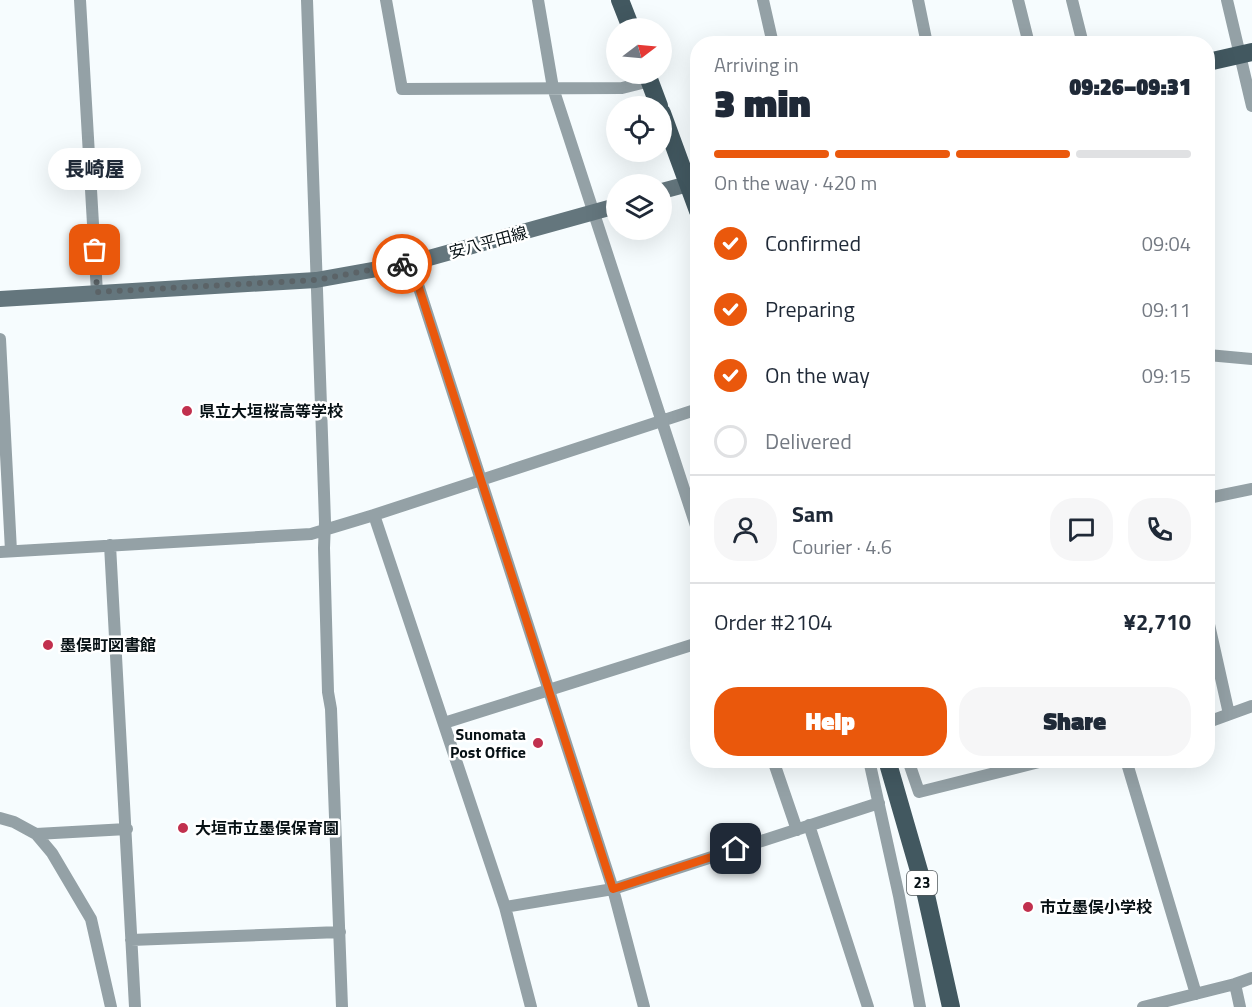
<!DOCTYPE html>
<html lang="en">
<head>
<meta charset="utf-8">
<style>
	body { margin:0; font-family:"Titillium Web","Noto Sans JP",sans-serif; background:#f6f6f7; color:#1f2937; height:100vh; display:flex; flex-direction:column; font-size:22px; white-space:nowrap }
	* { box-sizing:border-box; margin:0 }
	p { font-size:20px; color:#747a83 }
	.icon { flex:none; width:33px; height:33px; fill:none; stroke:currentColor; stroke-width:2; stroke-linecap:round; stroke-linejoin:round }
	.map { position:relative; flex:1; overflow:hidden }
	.panel { position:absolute; left:690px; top:36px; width:525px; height:732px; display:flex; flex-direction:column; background:#fff; border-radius:24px; box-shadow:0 6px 24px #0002 }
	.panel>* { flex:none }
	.needle { width:39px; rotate:74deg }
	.controls { position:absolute; left:606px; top:18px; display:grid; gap:12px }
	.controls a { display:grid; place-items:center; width:66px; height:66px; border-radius:50%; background:#fff; box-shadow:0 6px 24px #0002; font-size:30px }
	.pin { position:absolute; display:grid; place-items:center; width:51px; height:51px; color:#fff; margin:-26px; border-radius:12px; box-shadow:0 3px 9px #0006 }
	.courier { position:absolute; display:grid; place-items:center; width:60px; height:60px; margin:-30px; border:4px solid #ea580c; border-radius:50%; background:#fff; color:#222; box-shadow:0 2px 8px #0007 }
	.bubble { position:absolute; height:42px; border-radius:21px; background:#fff; box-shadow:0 6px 24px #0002; font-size:20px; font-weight:800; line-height:42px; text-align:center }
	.summary em { font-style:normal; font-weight:800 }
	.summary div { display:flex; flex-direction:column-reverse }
	.summary { display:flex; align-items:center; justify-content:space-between; height:102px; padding:0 24px }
	h1 { font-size:39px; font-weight:800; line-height:45px }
	.bar { display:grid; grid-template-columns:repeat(4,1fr); gap:9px 6px; align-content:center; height:72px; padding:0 24px }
	.bar i { height:8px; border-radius:4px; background:#e0e1e3 }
	.bar .current { background:#ea580c }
	.bar p { grid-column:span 4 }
	.line { display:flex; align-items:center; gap:15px; padding:0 24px; border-top:2px solid #e0e1e3 }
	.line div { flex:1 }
	.round { display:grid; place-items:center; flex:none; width:63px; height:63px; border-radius:24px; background:#f6f6f7 }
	ol { padding:0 24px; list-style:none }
	li { display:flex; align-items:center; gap:18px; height:66px }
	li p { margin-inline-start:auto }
	li .icon { padding:6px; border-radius:50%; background:#ea580c; color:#fff; stroke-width:4 }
	li:last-child { color:#747a83 }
	li i { width:33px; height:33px; border:3px solid #e0e1e3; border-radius:50% }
	.primary-button { display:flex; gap:12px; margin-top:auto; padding:12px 24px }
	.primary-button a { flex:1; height:69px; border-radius:24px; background:#ea580c; color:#fff; font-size:24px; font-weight:800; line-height:69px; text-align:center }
	.primary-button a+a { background:#f6f6f7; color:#1f2937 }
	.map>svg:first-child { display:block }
</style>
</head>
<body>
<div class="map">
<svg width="1252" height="1007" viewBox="0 0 1252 1007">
	<rect width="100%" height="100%" fill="#f6fcfe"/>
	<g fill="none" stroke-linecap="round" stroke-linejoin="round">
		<path stroke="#94a1a6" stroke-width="12" d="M 80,0 L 97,293
			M 307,0 L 325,522 L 324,548 L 328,692 L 331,709 L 342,1007
			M 386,0 L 402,89 L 622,88 L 650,81
			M 538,0 L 553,88 L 698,532
			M 763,0 L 773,44
			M 918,0 L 927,44
			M 1018,0 L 1029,44
			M 1072,0 L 1083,44
			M 1227,0 L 1252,106
			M 411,263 L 613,889 L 644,1007
			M 0,339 L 11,551
			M 1208,355 L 1252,359
			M 1208,498 L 1252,489
			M 374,515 L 505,907 L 531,1007
			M 110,545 L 135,1007
			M 0,552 L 311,534 L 374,515 L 698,409
			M 1208,620 L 1229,714
			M 1208,722 L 1252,706
			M 444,723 L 698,643
			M 773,760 L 797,830
			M 869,760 L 899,896 L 920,1007
			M 908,760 L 919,792 L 1047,760
			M 1126,760 L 1196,994
			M 0,818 L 14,822 L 36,834 L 127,829
			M 809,825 L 868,1007
			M 36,834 L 52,853 L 91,919 L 111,1007
			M 505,907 L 613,889 L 879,803
			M 131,940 L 340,932
			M 1235,984 L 1240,1007
			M 1143,1007 L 1235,984 L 1252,978"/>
		<path stroke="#64767d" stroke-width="16" d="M 662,191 L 688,184
			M 0,299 L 316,280 L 411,263 L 616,206"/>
		<path stroke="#425860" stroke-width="18" d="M 620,0 L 631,28
			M 1208,62 L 1252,52
			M 647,74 L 659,106
			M 662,113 L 698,211
			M 887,760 L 926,895 L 951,1007"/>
	</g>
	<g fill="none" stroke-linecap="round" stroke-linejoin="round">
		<path stroke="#5b6367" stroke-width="6" stroke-dasharray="0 10.8" d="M 95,250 L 97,292 L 316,280 L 402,264"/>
		<path stroke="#ea580c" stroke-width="8" d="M 402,264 L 411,263 L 613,889 L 736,849"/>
	</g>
	<g fill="#c1304e" stroke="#fff" stroke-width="2">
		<circle cx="187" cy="411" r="6"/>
		<circle cx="48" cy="645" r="6"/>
		<circle cx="538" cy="743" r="6"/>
		<circle cx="183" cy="828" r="6"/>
		<circle cx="1028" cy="907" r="6"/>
	</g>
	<g text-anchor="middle" stroke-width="5" stroke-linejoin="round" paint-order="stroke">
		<rect fill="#fff" stroke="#51585b" stroke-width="1.5" x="907" y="871" width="30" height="24" rx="4.5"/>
		<g font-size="15" font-weight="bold" fill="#071115">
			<text x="922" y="888">23</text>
		</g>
		<g font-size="16" fill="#071115" stroke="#fff">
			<text transform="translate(488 242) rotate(-15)" y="6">安八平田線</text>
		</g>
		<g font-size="16" font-weight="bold" fill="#071115" stroke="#fff" text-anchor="start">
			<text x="199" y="417">県立大垣桜高等学校</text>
			<text x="60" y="651">墨俣町図書館</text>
			<text x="526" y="740" text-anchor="end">Sunomata<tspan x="526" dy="18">Post Office</tspan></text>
			<text x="195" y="834">大垣市立墨俣保育園</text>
			<text x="1040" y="913">市立墨俣小学校</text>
		</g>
	</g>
</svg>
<div class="controls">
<a><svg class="needle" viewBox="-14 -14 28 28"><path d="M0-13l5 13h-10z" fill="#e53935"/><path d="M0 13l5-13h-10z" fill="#747a83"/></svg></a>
<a><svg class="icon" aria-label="locate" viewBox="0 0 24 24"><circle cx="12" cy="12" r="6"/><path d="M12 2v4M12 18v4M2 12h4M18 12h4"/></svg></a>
<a><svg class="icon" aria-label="layers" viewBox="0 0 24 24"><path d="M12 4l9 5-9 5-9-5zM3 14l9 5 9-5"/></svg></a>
</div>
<div class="pin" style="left:95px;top:250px;background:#ea580c"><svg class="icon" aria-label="bag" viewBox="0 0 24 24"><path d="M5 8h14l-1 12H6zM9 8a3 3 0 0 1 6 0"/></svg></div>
<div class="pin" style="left:736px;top:849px;background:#1f2937"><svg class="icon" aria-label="home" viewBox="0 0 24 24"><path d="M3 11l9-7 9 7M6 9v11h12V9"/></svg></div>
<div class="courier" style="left:402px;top:264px"><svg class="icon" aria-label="bike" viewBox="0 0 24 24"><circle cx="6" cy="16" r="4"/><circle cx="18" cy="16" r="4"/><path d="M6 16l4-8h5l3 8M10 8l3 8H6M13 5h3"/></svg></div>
<div class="bubble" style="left:48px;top:148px;width:93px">長崎屋</div>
<section class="panel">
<div class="summary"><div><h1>3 min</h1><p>Arriving in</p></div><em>09:26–09:31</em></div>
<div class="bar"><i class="current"></i><i class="current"></i><i class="current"></i><i></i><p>On the way · 420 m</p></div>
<ol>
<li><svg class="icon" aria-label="check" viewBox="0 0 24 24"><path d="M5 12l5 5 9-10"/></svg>Confirmed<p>09:04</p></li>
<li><svg class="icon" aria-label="check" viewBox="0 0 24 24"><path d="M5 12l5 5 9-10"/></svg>Preparing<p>09:11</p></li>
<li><svg class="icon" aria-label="check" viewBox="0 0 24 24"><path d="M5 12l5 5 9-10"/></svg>On the way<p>09:15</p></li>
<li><i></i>Delivered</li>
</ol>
<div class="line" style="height:108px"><a class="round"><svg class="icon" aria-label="person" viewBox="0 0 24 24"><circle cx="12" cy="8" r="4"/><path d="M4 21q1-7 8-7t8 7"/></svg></a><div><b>Sam</b><p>Courier · 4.6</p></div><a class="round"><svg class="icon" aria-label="chat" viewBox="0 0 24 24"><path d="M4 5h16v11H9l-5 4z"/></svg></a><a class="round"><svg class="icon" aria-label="phone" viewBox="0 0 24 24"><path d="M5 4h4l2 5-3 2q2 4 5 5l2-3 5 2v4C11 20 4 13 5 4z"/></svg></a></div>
<div class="line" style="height:78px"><div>Order #2104</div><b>¥2,710</b></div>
<div class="primary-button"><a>Help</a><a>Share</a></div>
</section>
</div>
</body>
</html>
